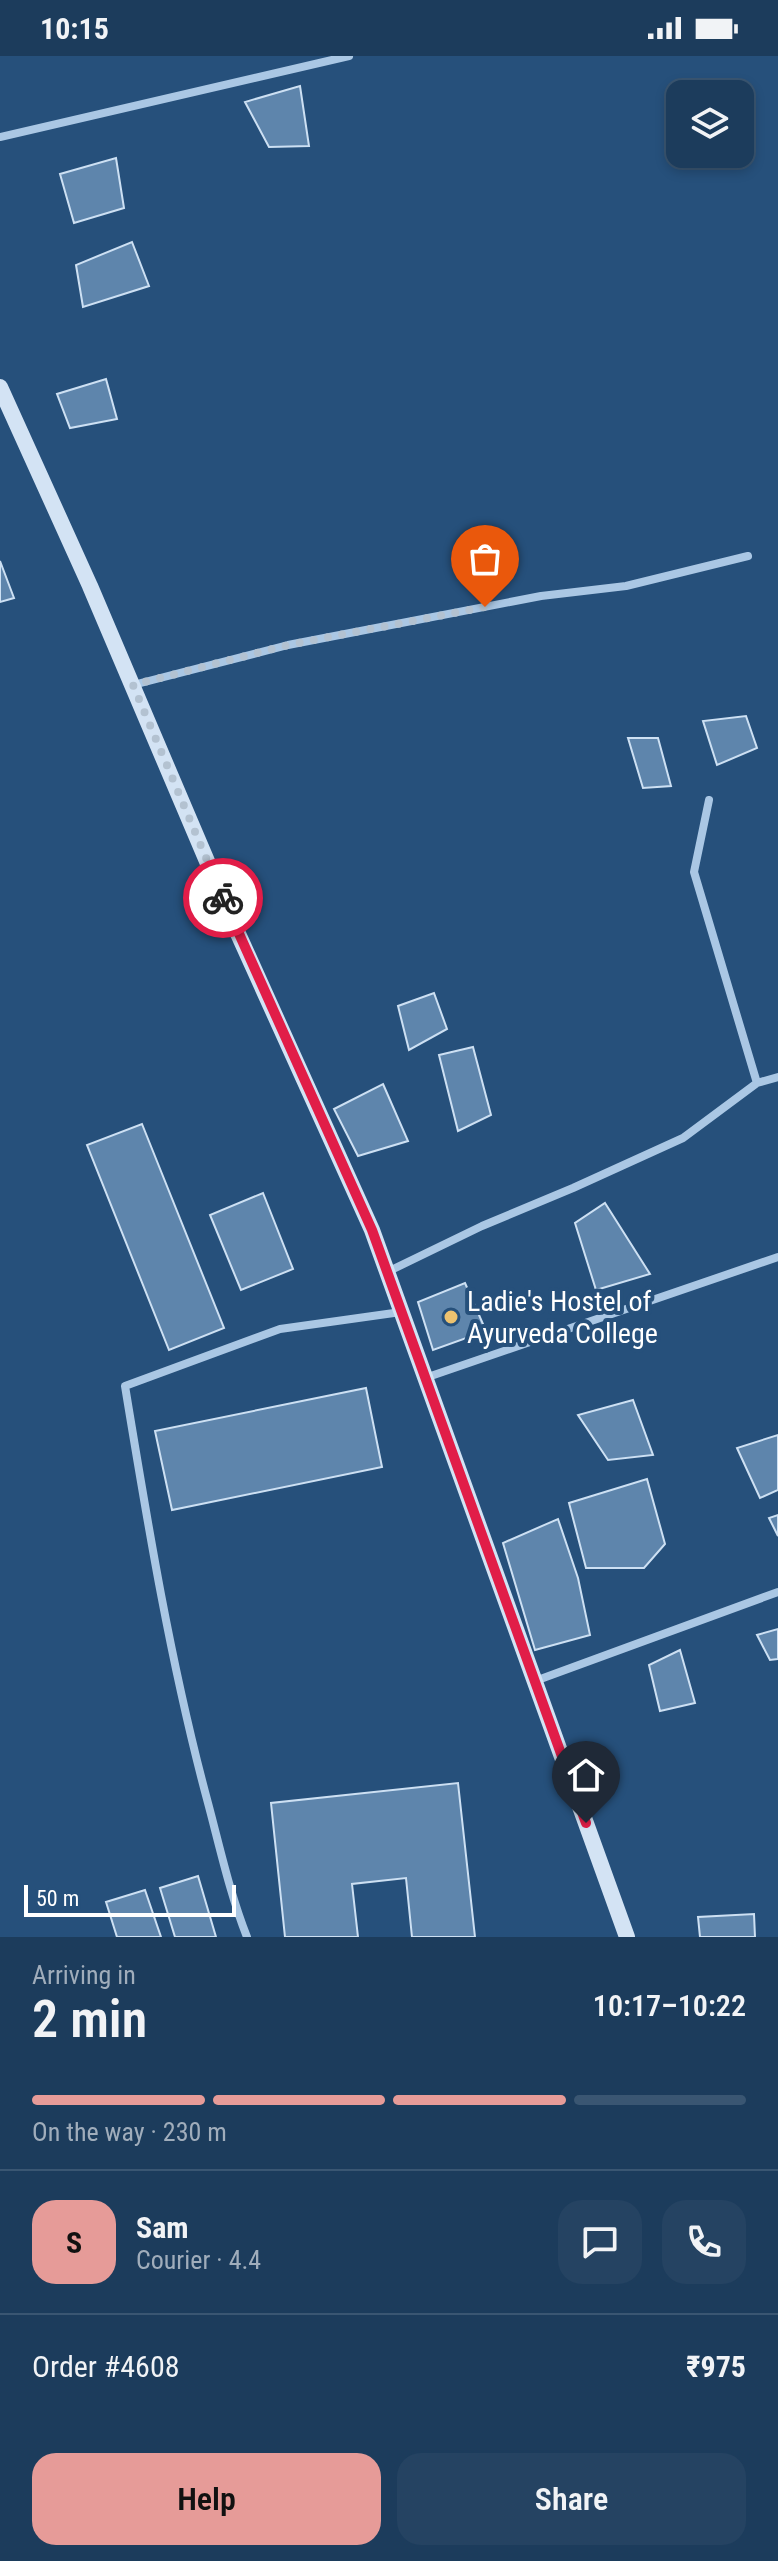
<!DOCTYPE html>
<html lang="en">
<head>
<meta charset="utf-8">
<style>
	body { margin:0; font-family:"Roboto Condensed",sans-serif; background:#254362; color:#f1f3f6; height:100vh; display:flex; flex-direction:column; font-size:30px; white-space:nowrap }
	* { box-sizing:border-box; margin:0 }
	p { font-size:26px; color:#a0adbb }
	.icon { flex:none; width:44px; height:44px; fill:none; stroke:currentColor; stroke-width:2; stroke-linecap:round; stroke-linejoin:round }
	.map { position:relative; height:1881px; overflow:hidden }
	.side { display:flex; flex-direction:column; background:#1c3c5c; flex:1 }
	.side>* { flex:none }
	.buttons { position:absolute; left:666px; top:24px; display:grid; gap:16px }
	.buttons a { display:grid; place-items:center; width:88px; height:88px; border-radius:16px; background:#1c3c5c; box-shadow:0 4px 12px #0003,0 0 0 2px #3a5672; font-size:40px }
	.scale { position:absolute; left:24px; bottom:20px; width:212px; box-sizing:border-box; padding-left:8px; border:4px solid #fff; border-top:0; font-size:22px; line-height:28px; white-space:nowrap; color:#fff; -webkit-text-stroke:6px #26507b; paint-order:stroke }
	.pin { position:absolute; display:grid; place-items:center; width:68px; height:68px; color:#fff; margin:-82px -34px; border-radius:50% 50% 50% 0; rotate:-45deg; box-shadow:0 0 8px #0007 }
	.pin .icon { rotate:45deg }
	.courier { position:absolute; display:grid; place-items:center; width:80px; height:80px; margin:-40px; border:6px solid #e11d48; border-radius:50%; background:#fff; color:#222; box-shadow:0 2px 10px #0007 }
	.overview em { font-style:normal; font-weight:600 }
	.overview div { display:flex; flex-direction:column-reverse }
	.overview { display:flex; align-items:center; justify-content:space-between; height:136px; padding:0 32px }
	h1 { font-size:52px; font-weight:600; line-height:60px }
	.bar { display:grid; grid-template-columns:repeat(4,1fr); gap:12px 8px; align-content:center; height:96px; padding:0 32px }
	.bar i { height:10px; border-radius:6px; background:#3a5672 }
	.bar .on { background:#e69b98 }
	.bar p { grid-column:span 4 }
	.line { display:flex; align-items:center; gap:20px; padding:0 32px; border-top:2px solid #3a5672 }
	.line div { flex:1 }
	.round { display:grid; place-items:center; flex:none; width:84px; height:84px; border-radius:24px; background:#254362 }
	.cta { display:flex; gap:16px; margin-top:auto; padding:16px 32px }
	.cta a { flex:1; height:92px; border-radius:24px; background:#e69b98; color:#111; font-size:32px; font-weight:600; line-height:92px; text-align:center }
	.cta a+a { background:#254362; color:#f1f3f6 }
	.status { display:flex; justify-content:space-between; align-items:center; height:56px; padding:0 40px; background:#1c3c5c; direction:ltr }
	.status svg { height:22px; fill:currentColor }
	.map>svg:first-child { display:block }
</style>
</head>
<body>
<div class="status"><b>10:15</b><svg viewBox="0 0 49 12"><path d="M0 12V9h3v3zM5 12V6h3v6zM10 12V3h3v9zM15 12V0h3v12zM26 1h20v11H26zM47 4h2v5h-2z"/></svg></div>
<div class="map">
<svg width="778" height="1881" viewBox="0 0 778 1881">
	<rect width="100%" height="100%" fill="#26507b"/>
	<path fill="#5e85ac" stroke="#cde0f3" stroke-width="2" d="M 300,30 L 309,90 L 269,91 L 245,46 Z
		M 116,102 L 124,152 L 74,167 L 60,118 Z
		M 132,186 L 149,230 L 83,251 L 76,209 Z
		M 106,323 L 117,363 L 70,372 L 57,338 Z
		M 0,505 L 14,542 L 0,546 Z
		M 746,660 L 757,692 L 717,709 L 703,665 Z
		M 628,682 L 658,682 L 671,730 L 643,732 Z
		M 434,937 L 447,973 L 409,994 L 398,950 Z
		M 473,991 L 491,1059 L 458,1075 L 439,999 Z
		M 383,1028 L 408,1085 L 358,1100 L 334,1053 Z
		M 142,1068 L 224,1272 L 169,1294 L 87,1089 Z
		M 263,1137 L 293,1213 L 241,1234 L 210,1159 Z
		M 605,1147 L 650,1218 L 596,1234 L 575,1167 Z
		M 465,1227 L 486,1275 L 433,1294 L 418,1246 Z
		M 366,1332 L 382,1411 L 172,1454 L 155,1375 Z
		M 633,1344 L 653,1399 L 608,1404 L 578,1359 Z
		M 778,1379 L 778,1434 L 760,1442 L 737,1392 Z
		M 647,1423 L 665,1488 L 644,1512 L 586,1512 L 569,1447 Z
		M 778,1459 L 778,1480 L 769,1462 Z
		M 558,1463 L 578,1522 L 590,1579 L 535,1594 L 503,1487 Z
		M 778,1573 L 778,1603 L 770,1604 L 757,1579 Z
		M 680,1594 L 695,1647 L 660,1655 L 649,1609 Z
		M 458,1727 L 475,1881 L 412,1881 L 406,1822 L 352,1828 L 358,1881 L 285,1881 L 271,1747 Z
		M 198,1820 L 216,1881 L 175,1881 L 160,1832 Z
		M 145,1834 L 161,1881 L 117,1881 L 106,1846 Z
		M 754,1858 L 755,1881 L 700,1881 L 698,1861 Z"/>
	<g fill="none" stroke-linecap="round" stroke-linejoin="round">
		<path stroke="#aac7e4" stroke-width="8" d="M 0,81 L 349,0
			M 133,629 L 288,589 L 541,540 L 626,530 L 748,500
			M 757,1027 L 778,1021
			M 387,1216 L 482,1170 L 573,1132 L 683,1082 L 757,1027 L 694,816 L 709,744
			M 425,1322 L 778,1201
			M 535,1625 L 778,1536
			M 247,1881 C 230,1838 220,1792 208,1747 C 171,1610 148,1470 125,1330 L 280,1273 L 401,1256"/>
		<path stroke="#d3e3f4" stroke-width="16" d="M 0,331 L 90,530 L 235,871 L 372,1174 L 627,1881"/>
	</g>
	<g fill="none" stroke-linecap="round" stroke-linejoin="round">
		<path stroke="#b3c2d1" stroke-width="8" stroke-dasharray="0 14.4" d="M 223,842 L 133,629 L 288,589 L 485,551"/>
		<path stroke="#e11d48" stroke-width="10" d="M 223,842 L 372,1174 L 586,1767"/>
	</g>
	<circle fill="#edc26f" stroke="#26507b" stroke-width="3" cx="451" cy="1261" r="8"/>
	<g text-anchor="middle" stroke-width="8" stroke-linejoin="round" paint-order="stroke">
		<g font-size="28" fill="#fff" stroke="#26507b" text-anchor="start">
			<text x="467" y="1255">Ladie's Hostel of<tspan x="467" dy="32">Ayurveda College</tspan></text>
		</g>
	</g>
</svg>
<div class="buttons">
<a><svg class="icon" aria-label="layers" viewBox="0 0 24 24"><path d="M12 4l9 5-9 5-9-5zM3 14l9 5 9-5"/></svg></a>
</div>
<div class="scale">50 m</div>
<div class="pin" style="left:485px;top:551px;background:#ea580c"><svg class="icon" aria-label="bag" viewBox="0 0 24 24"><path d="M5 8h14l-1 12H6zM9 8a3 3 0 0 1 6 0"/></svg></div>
<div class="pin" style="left:586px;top:1767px;background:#1f2937"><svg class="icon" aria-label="home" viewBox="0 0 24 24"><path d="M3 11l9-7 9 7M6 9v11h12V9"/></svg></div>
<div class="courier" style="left:223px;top:842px"><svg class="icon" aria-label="bike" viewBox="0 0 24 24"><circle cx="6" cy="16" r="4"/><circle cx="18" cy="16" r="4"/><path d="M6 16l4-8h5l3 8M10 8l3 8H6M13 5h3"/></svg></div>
</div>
<section class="side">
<div class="overview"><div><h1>2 min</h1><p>Arriving in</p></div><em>10:17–10:22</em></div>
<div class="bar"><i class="on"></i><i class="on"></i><i class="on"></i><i></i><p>On the way · 230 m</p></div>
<div class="line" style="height:144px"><b class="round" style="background:#e69b98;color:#111">S</b><div><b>Sam</b><p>Courier · 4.4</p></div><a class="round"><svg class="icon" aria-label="chat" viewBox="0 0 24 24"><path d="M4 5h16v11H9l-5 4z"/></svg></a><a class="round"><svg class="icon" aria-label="phone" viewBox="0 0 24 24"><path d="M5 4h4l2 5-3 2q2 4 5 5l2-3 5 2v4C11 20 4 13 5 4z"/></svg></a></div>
<div class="line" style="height:104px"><div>Order #4608</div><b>₹975</b></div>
<div class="cta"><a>Help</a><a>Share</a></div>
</section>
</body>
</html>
